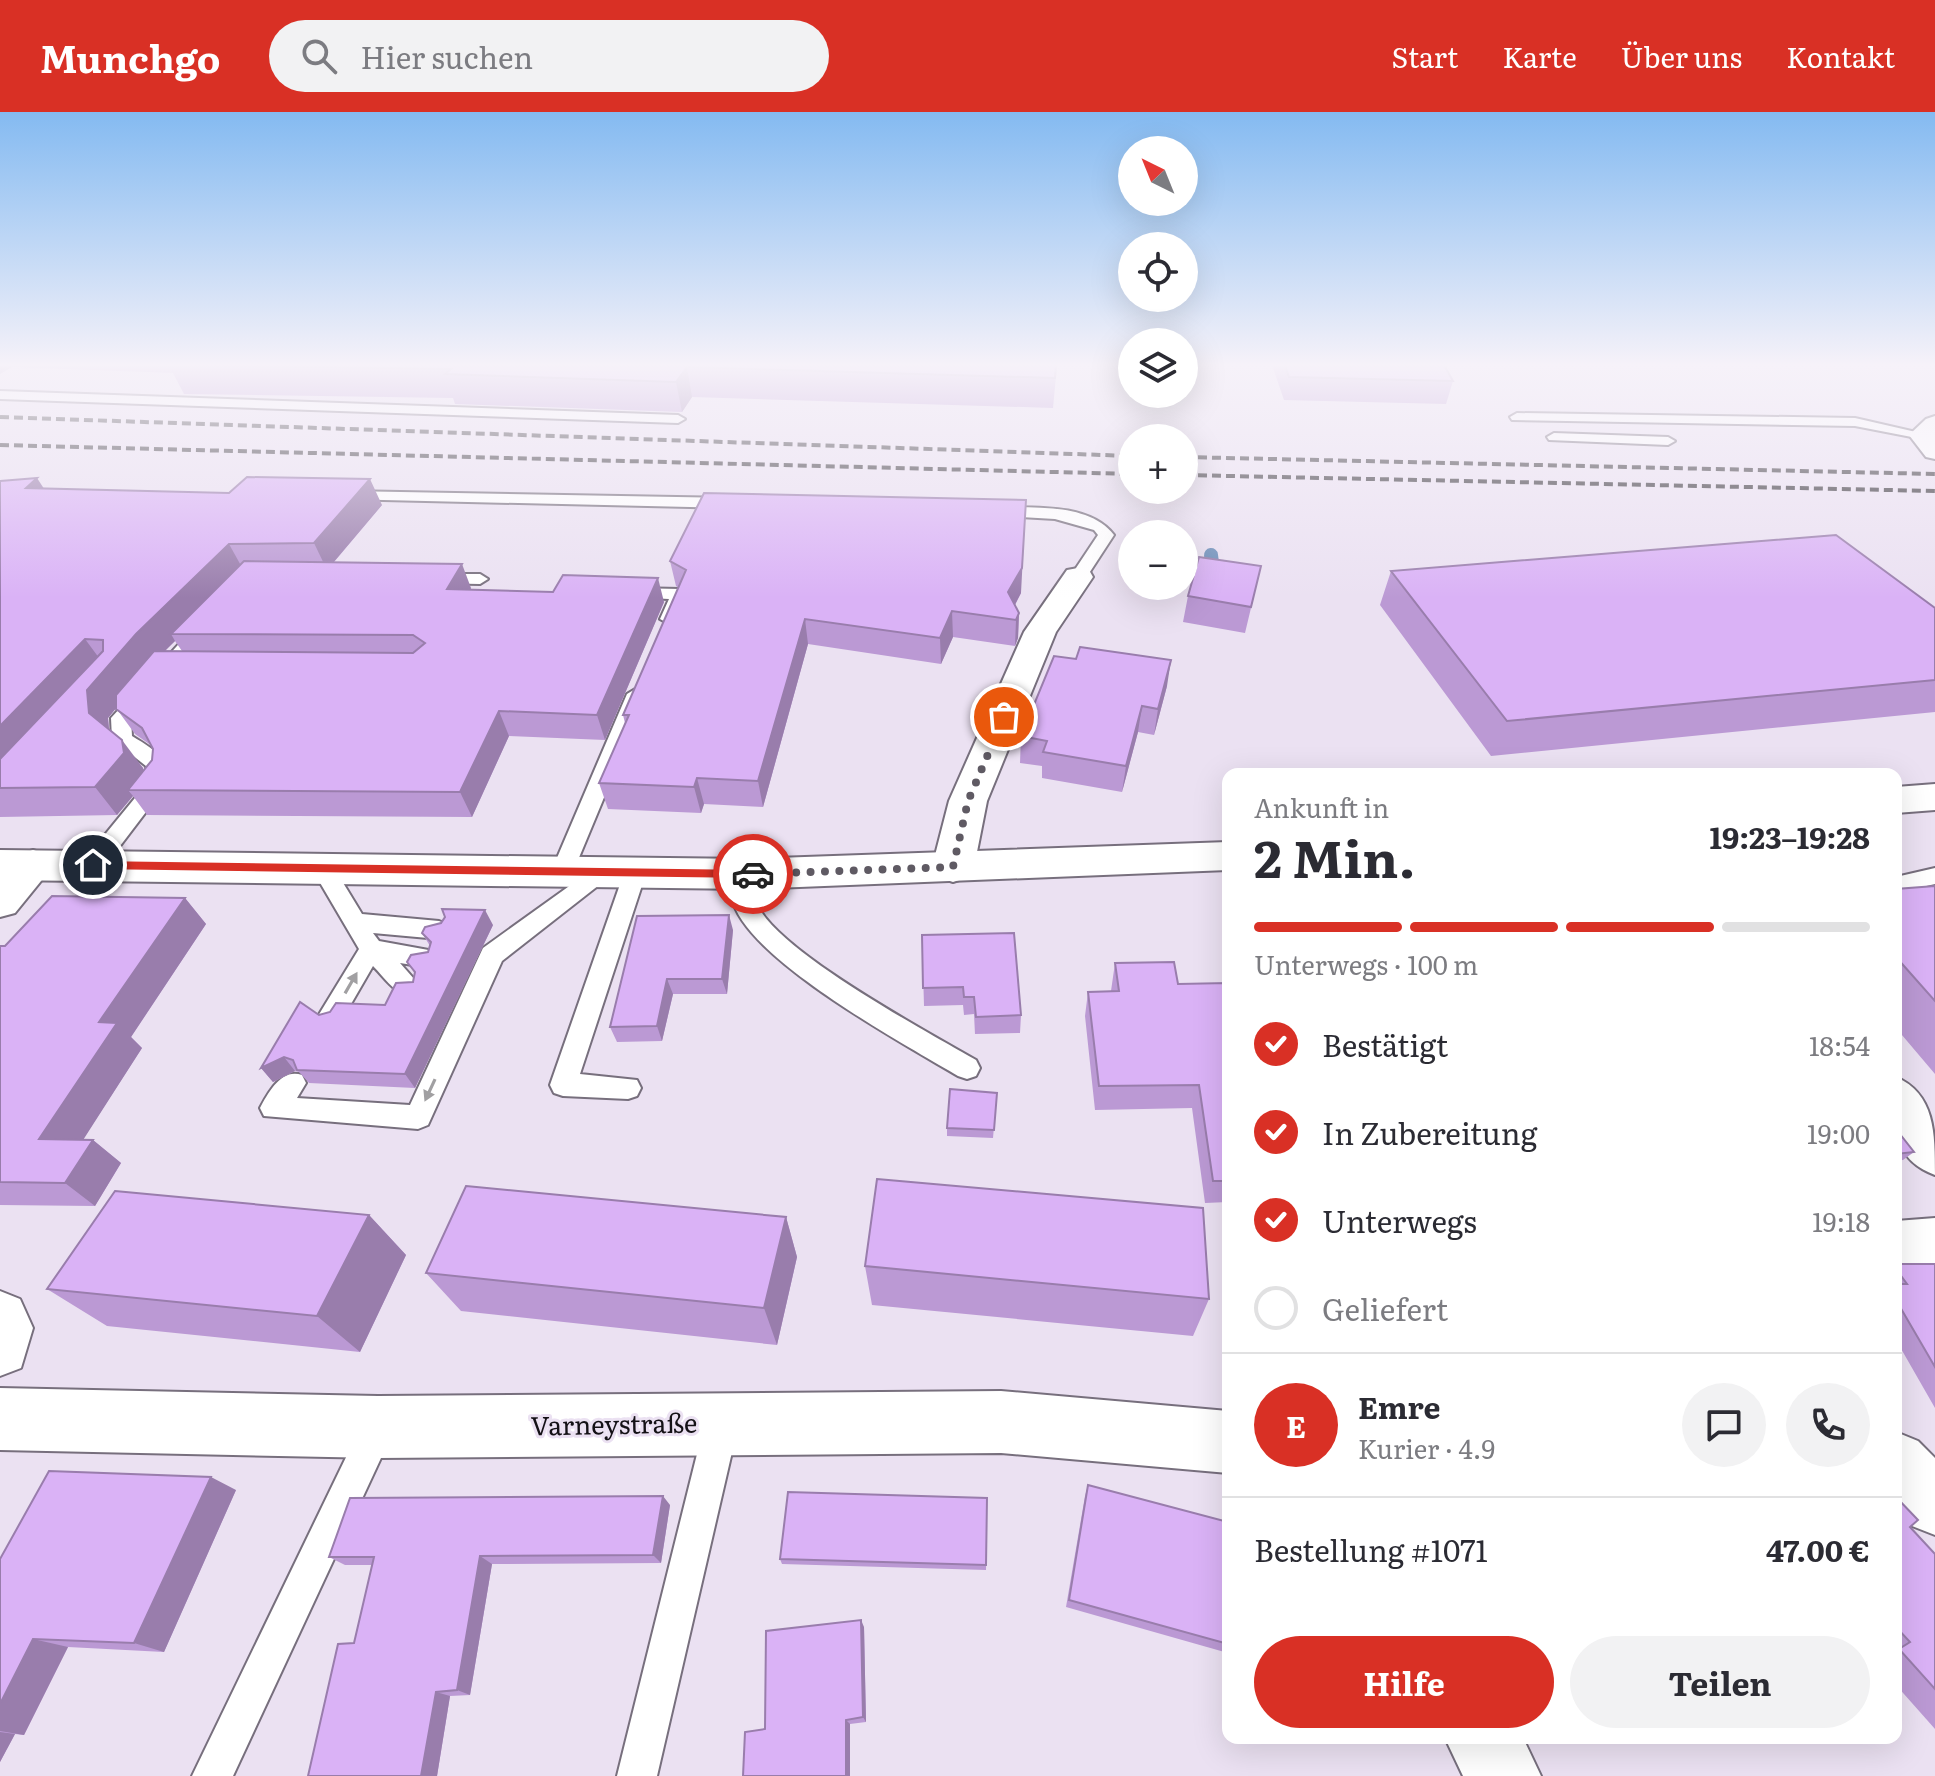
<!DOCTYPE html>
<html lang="de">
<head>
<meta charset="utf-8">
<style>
	body { margin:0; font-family:Literata,serif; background:#f2f2f3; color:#2b2b33; height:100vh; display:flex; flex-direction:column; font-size:30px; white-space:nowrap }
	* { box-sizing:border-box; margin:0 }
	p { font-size:26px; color:#7c7c81 }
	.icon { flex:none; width:44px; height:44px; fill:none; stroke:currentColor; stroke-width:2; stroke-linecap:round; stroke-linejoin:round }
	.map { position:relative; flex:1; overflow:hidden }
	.drawer { position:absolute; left:1222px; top:656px; width:680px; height:976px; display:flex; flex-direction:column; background:#fff; border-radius:16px; box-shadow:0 8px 32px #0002 }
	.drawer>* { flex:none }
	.needle { width:52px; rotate:317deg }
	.tools { position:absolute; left:1118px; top:24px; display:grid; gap:16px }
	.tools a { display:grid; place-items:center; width:80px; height:80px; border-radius:50%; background:#fff; box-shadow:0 8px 32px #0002; font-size:40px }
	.pin { position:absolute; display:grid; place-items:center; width:68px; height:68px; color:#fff; margin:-34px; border:4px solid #fff; border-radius:50%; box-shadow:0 2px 8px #0007 }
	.courier { position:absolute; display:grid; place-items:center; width:80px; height:80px; margin:-40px; border:6px solid #d93025; border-radius:50%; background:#fff; color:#222; box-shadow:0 2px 10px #0007 }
	.summary em { font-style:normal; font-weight:700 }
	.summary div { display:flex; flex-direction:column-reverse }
	.summary { display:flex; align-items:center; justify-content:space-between; height:136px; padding:0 32px }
	h1 { font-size:52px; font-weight:700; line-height:60px }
	.bar { display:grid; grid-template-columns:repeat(4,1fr); gap:12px 8px; align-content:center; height:96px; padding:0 32px }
	.bar i { height:10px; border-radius:6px; background:#e1e1e2 }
	.bar .active { background:#d93025 }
	.bar p { grid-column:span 4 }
	.line { display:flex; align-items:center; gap:20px; padding:0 32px; border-top:2px solid #e1e1e2 }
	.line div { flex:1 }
	.round { display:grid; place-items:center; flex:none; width:84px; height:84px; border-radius:42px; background:#f2f2f3 }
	ol { padding:0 32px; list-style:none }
	li { display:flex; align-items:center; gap:24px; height:88px }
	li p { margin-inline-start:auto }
	li .icon { padding:8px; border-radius:50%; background:#d93025; color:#fff; stroke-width:4 }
	li:last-child { color:#7c7c81 }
	li i { width:44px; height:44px; border:4px solid #e1e1e2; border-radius:50% }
	.action { display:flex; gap:16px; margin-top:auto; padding:16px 32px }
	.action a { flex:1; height:92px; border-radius:48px; background:#d93025; color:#fff; font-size:32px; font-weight:700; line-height:92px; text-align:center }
	.action a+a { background:#f2f2f3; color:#2b2b33 }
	header { display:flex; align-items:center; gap:48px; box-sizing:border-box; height:112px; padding:0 40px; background:#d93025; color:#fff }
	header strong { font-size:38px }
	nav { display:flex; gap:44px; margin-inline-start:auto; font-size:28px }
	.search { width:560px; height:72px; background:#f2f2f3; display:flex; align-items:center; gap:20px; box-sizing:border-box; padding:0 28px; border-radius:44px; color:#7c7c81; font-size:30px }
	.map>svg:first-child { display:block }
</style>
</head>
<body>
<header>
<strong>Munchgo</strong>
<div class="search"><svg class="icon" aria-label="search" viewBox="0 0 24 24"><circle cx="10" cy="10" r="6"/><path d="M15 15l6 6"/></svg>Hier suchen</div>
<nav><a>Start</a><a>Karte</a><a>Über uns</a><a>Kontakt</a></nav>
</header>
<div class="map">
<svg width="1935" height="1664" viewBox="0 0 1935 1664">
	<rect width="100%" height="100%" fill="#ebe1f2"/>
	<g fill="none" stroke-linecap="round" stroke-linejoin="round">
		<path stroke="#6a8db9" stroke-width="14" d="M 1211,443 L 1212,451"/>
		<g stroke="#776f7d" stroke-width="4">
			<path id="service" d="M 0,279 L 678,303 L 685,307 L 678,311 L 0,287 Z
				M 1517,301 L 1855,306 L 1929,323 L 1922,327 L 1855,314 L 1512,308 L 1510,305 Z
				M 1554,321 L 1668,325 L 1675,329 L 1668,333 L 1549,328 L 1547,325 Z
				M 346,379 L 733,386 L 741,391 L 733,396 L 341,387 L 338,384 Z
				M 993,395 C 1030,396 1089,390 1114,423 L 1084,469 L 1078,470 L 1070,465 L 1098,423 L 1094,418 L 1055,407 L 988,403 L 988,397 Z
				M 436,462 L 480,462 L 488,467 L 480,472 L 430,471 L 430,463 Z
				M 633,476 L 680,477 L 689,482 L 678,507 L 669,512 L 660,507 L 669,487 L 627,485 L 624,481 Z
				M 204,510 L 210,511 L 210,519 L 131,607 L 132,624 C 150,635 172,647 168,671 L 101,759 L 85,759 L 82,753 L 85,747 L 148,670 L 146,654 L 112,627 L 111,606 L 198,511 Z
				M 637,576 L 647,582 L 573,760 L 570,766 L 554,766 L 551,760 L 627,582 Z
				M 323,749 L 331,751 L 362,802 L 439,809 L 447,812 L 451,818 L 447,824 L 439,827 L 373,821 L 379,829 L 434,839 L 437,846 L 434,853 L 425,855 L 400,851 L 422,876 L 419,883 C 399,889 386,867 373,854 L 340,911 L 331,914 L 322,911 L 318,904 L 359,837 L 312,757 Z
				M 600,752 L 608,754 L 611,760 L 608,766 L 502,849 L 428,1013 L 418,1017 L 264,1004 L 260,996 C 269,979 282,956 302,963 L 306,971 L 297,986 L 410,993 L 483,836 Z
				M 635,753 L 646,761 L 580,962 L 637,968 L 641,976 L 637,984 L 628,987 L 563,984 L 554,981 L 550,973 L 624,761 Z
				M 748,754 L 759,762 C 758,769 753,779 755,786 C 764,833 933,923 976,948 L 980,956 L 976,964 L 967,967 L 958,964 C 906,933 743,845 732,786 C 730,779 735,769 737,762 Z
				M 1935,756 L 1935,772 L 1896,781 L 1896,765 Z
				M 721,1297 L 733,1302 L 738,1314 L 657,1664 L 617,1664 L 704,1314 L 709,1302 Z
				M 377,1301 L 389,1306 L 394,1318 L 233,1664 L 192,1664 L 365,1306 Z"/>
		</g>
		<g stroke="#776f7d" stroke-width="4">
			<path id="minor" d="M 1935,304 L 1935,347 L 1926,345 L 1909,323 L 1926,307 Z
				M 1078,456 L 1089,458 L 1093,465 L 1056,520 L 987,689 L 974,755 L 968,765 L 953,770 L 938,765 L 932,755 L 949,689 L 1024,520 L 1067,458 Z
				M 33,738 L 48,743 L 54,753 L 15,801 L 0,805 L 0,763 L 18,743 Z
				M 1896,965 C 1935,982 1935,1021 1935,1063 C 1888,1046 1896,1007 1896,965 Z
				M 1935,1106 L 1935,1158 L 1896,1161 L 1896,1109 Z
				M 0,1179 L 20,1187 L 33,1216 L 21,1256 L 0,1264 Z
				M 0,1276 L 378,1284 L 1001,1279 L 1228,1299 L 1228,1361 L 1001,1341 L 378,1346 L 0,1338 Z
				M 1896,1320 L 1918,1329 L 1935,1346 L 1935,1423 L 1912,1414 L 1896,1396 Z
				M 1445,1626 L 1523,1626 L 1541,1664 L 1463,1664 Z"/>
		</g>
		<g stroke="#776f7d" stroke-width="4">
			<path id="secondary" d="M 1935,672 L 1935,698 L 1896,701 L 1896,675 Z
				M 1228,730 L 1228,758 L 748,777 L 0,768 L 0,738 L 748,747 Z"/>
		</g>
		<use href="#service" fill="#fff" fill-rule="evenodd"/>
		<use href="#minor" fill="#fff" fill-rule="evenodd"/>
		<use href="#secondary" fill="#fff" fill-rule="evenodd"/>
		<path stroke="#322e35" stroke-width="4" stroke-dasharray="9 5" stroke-linecap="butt" d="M 0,305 L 1132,344
			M 0,333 L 1132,362
			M 1184,345 L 1935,362
			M 1184,363 L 1935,379"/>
	</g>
	<path fill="#bb99d4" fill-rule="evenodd" d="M 0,253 L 1057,253 L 1053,296 L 692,285 L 682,300 L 455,292 L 453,286 L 184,282 L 173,261 L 12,255 Z
		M 1272,253 L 1444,253 L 1453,269 L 1446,292 L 1284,288 Z
		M 0,369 L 43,376 L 382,393 L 334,450 L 471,476 L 471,477 L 664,490 L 605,628 L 509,624 L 472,705 L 147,703 L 133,684 L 117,703 L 0,705 ZM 175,529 L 182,539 L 164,539 ZM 116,596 L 135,622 L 152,634 L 153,637 L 152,648 L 143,658 L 143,656 L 109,617 L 108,606 Z
		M 670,449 L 1021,481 L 1015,493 L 1019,501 L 1018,526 L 1015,534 L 953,525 L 941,552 L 808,532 L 763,695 L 704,692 L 701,701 L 608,697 L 599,671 L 625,611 L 623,603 L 679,476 L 676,474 Z
		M 1261,454 L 1245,521 L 1183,510 L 1188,484 Z
		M 1391,459 L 1935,496 L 1935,600 L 1491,644 L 1380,493 Z
		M 1167,574 L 1154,623 L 1138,620 L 1122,680 L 1042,666 L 1042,654 L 1020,651 L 1021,624 Z
		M 1935,774 L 1935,962 L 1896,916 L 1896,777 Z
		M 185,786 L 206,812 L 131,925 L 142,936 L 83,1027 L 93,1028 L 121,1051 L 95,1094 L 0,1093 L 0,834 L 5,834 Z
		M 637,804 L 733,818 L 727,882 L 673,882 L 662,929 L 617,930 L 610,915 Z
		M 493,813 L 415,976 L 309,971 L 299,960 L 295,959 L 273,970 L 261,956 L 319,903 L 385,893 L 413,870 L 415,862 L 407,850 L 428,840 L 430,834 L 422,821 Z
		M 922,823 L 1021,903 L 1020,921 L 975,922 L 974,902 L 964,903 L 963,893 L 924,894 Z
		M 1115,851 L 1178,872 L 1228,871 L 1228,1090 L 1205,1091 L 1192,996 L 1095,998 L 1085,904 L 1088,880 L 1111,879 Z
		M 997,981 L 993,1026 L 947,1024 L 947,1016 Z
		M 1896,1017 L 1914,1040 L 1903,1048 L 1896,1049 Z
		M 369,1103 L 406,1143 L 360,1240 L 107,1214 L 47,1177 Z
		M 786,1105 L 797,1145 L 777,1233 L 461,1199 L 426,1161 Z
		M 1896,1152 L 1935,1152 L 1935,1296 L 1896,1228 Z
		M 865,1154 L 1209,1187 L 1193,1224 L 872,1193 Z
		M 1088,1373 L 1228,1410 L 1228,1541 L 1066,1495 L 1085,1384 Z
		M 236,1378 L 164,1540 L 68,1535 L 24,1623 L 15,1622 L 0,1650 L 0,1447 Z
		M 1896,1385 L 1910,1415 L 1935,1442 L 1935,1617 L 1896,1573 Z
		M 987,1386 L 986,1458 L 782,1452 L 780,1447 Z
		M 670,1393 L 661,1451 L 492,1452 L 470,1583 L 450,1584 L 437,1664 L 354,1531 L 372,1453 L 345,1453 L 329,1445 Z
		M 864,1515 L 866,1610 L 850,1612 L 850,1664 L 743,1664 L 765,1617 Z"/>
	<path fill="#997dac" d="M 0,253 L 10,253 L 12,255 L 0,262 Z
		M 687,255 L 692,285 L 682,300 L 676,270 Z
		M 37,366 L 54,392 L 26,376 Z
		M 370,367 L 382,393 L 327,458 L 314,431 Z
		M 1026,388 L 1021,481 L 1008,506 L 1008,480 Z
		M 229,432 L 244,459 L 171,522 L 175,529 L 155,549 L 108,606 L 110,629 L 89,601 L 87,578 L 136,522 Z
		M 462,452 L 471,476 L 457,501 L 447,477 Z
		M 658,466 L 664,490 L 605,628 L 597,603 Z
		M 952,499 L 953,525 L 941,552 L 940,526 Z
		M 1019,501 L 1018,526 L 1015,534 L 1016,508 Z
		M 805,507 L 808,532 L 763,695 L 758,669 Z
		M 85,527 L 105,554 L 0,668 L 0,614 Z
		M 1171,548 L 1167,574 L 1154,623 L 1158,597 Z
		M 1142,594 L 1138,620 L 1122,680 L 1126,654 Z
		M 499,599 L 509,624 L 472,705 L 460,680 Z
		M 122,628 L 143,656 L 145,669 L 128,678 L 133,684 L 117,703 L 95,675 Z
		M 697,666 L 704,692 L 701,701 L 694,675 Z
		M 185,786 L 206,812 L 131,925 L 142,936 L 69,1050 L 39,1027 L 99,910 Z
		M 485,798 L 493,813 L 415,976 L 405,962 Z
		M 729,803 L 733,818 L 727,882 L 722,867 Z
		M 667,867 L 673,882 L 662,929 L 657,914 Z
		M 284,945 L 295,959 L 273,970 L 261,956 Z
		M 93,1028 L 121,1051 L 95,1094 L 65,1071 Z
		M 369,1103 L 406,1143 L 360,1240 L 317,1204 Z
		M 786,1105 L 797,1145 L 777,1233 L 764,1196 Z
		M 211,1365 L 236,1378 L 164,1540 L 134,1531 Z
		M 663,1384 L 670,1393 L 661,1451 L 653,1443 Z
		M 480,1444 L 492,1452 L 470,1583 L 457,1578 Z
		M 861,1508 L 864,1515 L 866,1610 L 863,1605 Z
		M 33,1527 L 68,1535 L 24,1623 L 0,1619 L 0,1592 Z
		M 436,1580 L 450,1584 L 437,1664 L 421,1664 Z
		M 846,1608 L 850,1612 L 850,1664 L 846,1664 Z
		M 0,1620 L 15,1622 L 0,1650 Z"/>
	<path fill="#dab2f6" stroke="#997dac" stroke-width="2" d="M 189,253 L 1056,253 L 1055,266 L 687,255 L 676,270 L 445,262 L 451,257 Z
		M 1285,253 L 1444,253 L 1453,269 L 1289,265 Z
		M 247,365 L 370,367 L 314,431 L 229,432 L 136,522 L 87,578 L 89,601 L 122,628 L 124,641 L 95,675 L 0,676 L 0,647 L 103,539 L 103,528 L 85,527 L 0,614 L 0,369 L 37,366 L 26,376 L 229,381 Z
		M 704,381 L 1026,388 L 1022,456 L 1008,480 L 1019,501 L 1016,508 L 952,499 L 940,526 L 805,507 L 758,669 L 697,666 L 694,675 L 599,671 L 629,603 L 623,603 L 686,458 L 670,449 Z
		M 1836,423 L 1935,496 L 1935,568 L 1507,609 L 1391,459 Z
		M 1199,445 L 1261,454 L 1251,495 L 1188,484 Z
		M 244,449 L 462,452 L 447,477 L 553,480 L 563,463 L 658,466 L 597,603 L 499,599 L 460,680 L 128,678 L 152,648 L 153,637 L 142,616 L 116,597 L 116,583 L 154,539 L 413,541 L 425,531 L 413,523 L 171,522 Z
		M 1080,535 L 1171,548 L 1158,597 L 1142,594 L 1126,654 L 1043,640 L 1047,629 L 1021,624 L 1054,544 L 1076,547 Z
		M 1935,774 L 1935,889 L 1896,845 L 1896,777 Z
		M 52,784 L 185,786 L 99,910 L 117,911 L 39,1027 L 93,1028 L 65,1071 L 0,1070 L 0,834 L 5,834 Z
		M 442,797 L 485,798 L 405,962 L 297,958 L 293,948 L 284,945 L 261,956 L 300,890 L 319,903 L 330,900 L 336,891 L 385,893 L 396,871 L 413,870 L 415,860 L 407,850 L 411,843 L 428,840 L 431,830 L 422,821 L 425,815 L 441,811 L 445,805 Z
		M 729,803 L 722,867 L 667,867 L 657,914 L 610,915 L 637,804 Z
		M 1014,821 L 1021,903 L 976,905 L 974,885 L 964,885 L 963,875 L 923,876 L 922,823 Z
		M 1174,850 L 1178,872 L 1228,871 L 1228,1069 L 1213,1069 L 1199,973 L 1099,974 L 1088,880 L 1119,879 L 1115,851 Z
		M 950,977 L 997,981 L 994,1018 L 947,1016 Z
		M 1896,1017 L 1914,1040 L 1896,1042 Z
		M 877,1067 L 1203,1096 L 1209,1187 L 865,1154 Z
		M 466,1074 L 786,1105 L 764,1196 L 426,1161 Z
		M 115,1079 L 369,1103 L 317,1204 L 47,1177 Z
		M 1896,1152 L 1935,1152 L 1935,1255 L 1896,1188 L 1896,1172 L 1907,1172 L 1896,1157 Z
		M 49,1359 L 211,1365 L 134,1531 L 33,1527 L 0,1592 L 0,1447 Z
		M 1088,1373 L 1228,1410 L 1228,1532 L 1069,1488 Z
		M 788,1380 L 987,1386 L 986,1453 L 780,1447 Z
		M 663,1384 L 653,1443 L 480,1444 L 457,1578 L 436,1580 L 421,1664 L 308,1664 L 338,1532 L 354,1531 L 374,1445 L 329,1445 L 350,1386 Z
		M 1896,1385 L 1918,1408 L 1910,1415 L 1935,1442 L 1935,1577 L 1899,1537 L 1910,1530 L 1896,1515 Z
		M 861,1508 L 863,1605 L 846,1608 L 846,1664 L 743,1664 L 745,1620 L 765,1617 L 766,1519 Z"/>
	<defs><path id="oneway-solid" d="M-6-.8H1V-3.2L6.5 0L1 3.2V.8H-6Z" transform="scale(2)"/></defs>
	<g fill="#a1a0a2">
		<use href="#oneway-solid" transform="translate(351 871) rotate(-60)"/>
		<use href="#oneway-solid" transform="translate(430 978) rotate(115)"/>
	</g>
	<linearGradient id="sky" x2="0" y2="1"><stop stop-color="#84baf1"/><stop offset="0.52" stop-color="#f6f2f9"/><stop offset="1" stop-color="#f6f2f9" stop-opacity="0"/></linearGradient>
	<rect width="1935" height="486" fill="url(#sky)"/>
	<path fill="#d93025" d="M 93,749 L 753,758 L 760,762 L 753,766 L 93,757 L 87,753 Z"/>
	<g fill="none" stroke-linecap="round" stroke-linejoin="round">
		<path stroke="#5f5a63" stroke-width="8" stroke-dasharray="0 14.4" d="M 753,762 L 953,755 L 968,689 L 1004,605"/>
	</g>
	<g text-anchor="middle" stroke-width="6" stroke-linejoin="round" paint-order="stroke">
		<g font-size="26" fill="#141116" stroke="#ebe1f2">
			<text transform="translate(614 1313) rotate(-1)" y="9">Varneystraße</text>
		</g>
	</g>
</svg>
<div class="tools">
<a><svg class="needle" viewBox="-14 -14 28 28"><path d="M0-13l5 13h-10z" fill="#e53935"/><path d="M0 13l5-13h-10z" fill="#7c7c81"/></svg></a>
<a><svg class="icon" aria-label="locate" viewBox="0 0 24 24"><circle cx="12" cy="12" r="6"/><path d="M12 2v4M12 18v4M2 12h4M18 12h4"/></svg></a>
<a><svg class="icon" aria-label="layers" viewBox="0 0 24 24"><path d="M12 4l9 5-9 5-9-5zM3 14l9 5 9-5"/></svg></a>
<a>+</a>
<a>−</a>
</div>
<div class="pin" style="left:1004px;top:605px;background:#ea580c"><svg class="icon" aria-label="bag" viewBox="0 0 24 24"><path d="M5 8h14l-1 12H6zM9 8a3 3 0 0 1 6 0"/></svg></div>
<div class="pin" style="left:93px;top:753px;background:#1f2937"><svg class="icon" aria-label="home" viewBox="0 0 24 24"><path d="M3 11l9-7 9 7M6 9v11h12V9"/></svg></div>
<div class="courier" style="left:753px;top:762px"><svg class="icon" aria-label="car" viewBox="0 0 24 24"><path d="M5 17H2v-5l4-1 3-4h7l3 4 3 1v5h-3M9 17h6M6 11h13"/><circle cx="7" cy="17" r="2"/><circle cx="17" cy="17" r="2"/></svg></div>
<section class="drawer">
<div class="summary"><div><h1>2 Min.</h1><p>Ankunft in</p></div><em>19:23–19:28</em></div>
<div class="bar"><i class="active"></i><i class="active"></i><i class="active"></i><i></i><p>Unterwegs · 100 m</p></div>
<ol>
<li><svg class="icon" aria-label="check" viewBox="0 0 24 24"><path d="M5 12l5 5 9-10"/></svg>Bestätigt<p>18:54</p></li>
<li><svg class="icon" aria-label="check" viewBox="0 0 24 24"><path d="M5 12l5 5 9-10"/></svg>In Zubereitung<p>19:00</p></li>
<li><svg class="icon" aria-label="check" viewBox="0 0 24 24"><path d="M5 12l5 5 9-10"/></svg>Unterwegs<p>19:18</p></li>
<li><i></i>Geliefert</li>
</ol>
<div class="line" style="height:144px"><b class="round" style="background:#d93025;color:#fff">E</b><div><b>Emre</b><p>Kurier · 4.9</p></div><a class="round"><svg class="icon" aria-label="chat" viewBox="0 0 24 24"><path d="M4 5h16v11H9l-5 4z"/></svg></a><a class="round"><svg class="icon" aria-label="phone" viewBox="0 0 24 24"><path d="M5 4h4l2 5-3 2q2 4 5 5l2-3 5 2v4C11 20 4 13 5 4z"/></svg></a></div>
<div class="line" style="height:104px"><div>Bestellung #1071</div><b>47.00 €</b></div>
<div class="action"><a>Hilfe</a><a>Teilen</a></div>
</section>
</div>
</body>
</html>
